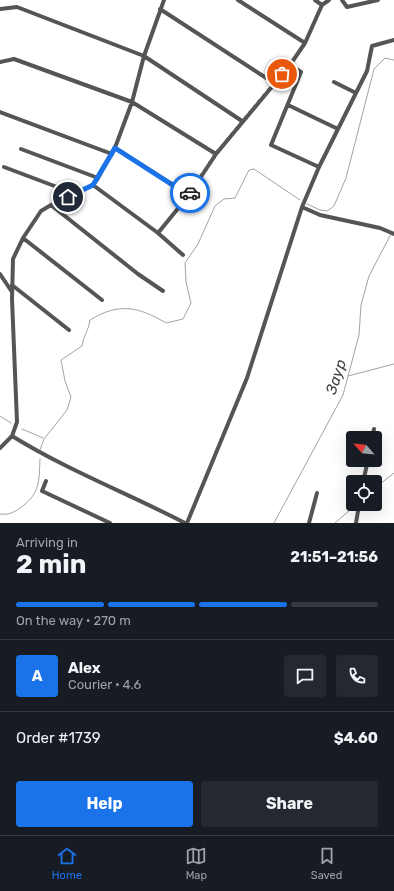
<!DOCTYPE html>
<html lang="en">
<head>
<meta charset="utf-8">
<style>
	body { margin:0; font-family:Rubik,sans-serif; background:#242831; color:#f1f3f6; height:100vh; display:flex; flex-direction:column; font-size:15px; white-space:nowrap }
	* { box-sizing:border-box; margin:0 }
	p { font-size:13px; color:#9ea1a6 }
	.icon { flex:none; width:22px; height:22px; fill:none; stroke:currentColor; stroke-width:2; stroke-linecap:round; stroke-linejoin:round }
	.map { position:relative; height:523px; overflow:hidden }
	.sheet { display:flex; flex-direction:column; background:#171b24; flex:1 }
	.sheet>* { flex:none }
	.needle { width:26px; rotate:297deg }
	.controls { position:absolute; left:346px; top:431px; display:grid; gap:8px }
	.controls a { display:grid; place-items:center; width:36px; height:36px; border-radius:4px; background:#171b24; box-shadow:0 4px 16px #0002; font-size:20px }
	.pin { position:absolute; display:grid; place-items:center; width:34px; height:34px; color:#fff; margin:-17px; border:2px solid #fff; border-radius:50%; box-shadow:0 1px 4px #0007 }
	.courier { position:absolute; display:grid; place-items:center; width:40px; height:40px; margin:-20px; border:3px solid #1a73e8; border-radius:50%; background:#fff; color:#222; box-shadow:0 1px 5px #0007 }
	.summary em { font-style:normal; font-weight:700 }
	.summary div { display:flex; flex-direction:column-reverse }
	.summary { display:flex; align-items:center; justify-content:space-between; height:68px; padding:0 16px }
	h1 { font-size:26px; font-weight:700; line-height:30px }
	.bar { display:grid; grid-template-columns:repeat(4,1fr); gap:6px 4px; align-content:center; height:48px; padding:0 16px }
	.bar i { height:5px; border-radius:3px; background:#363941 }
	.bar .selected { background:#1a73e8 }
	.bar p { grid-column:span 4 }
	.line { display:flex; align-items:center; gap:10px; padding:0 16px; border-top:1px solid #363941 }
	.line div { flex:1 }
	.round { display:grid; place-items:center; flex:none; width:42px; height:42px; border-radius:4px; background:#242831 }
	.button { display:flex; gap:8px; margin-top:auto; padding:8px 16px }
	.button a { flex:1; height:46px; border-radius:4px; background:#1a73e8; color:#fff; font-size:16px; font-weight:700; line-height:46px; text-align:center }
	.button a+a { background:#242831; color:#f1f3f6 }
	.dock { display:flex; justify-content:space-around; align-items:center; height:56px; border-top:1px solid #363941; background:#171b24; font-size:11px; color:#9ea1a6 }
	.dock a { display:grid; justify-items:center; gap:2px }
	.dock .selected { color:#1a73e8 }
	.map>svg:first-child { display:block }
</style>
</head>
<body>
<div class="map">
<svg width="394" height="523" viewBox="0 0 394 523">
	<rect width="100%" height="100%" fill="#fff"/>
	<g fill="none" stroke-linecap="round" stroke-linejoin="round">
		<path stroke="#a3a3a3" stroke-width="1" d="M 307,204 L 320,210 L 327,211 L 334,206 L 346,178 L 374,69 L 385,58 L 394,60
			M 348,376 L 394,364
			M 0,416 L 11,423
			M 22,429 L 43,438
			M 40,450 L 44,439 L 67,410 L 71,397 L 65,381 L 61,360 L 82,346 C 83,336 89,330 90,320 C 119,302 139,307 166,323 L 183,319 L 191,303 L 186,282 L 185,263 L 198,244 L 215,206 L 224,199 L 235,198 L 249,170 L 254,169 L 300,200
			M 375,488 L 394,473
			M 0,514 C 9,515 13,513 20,508 C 40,494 39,482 40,459
			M 274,523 L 343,395 L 359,335 L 361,305 L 369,276 L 391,234
			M 335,523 L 357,504"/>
		<path stroke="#555" stroke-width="4" d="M 238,0 L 305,43
			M 315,0 L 322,5
			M 342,0 L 347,7 L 378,0
			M 0,9 L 17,7 L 144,56 L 242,121
			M 160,9 L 274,83
			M 0,62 L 14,59 L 132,102 L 216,154
			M 290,65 L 301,72 L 271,145 L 319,167
			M 334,82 L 356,93
			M 288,105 L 338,129
			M 0,112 L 112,154
			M 115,148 L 189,195
			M 21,149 L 98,178
			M 4,167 L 65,190 L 68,197
			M 93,185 L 158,233 L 183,255
			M 51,205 L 138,274 L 163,291
			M 302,207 L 320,215 L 380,228 L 394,234
			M 158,233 L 189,195 L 216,154 L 290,65 L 305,43 L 322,5 L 329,0
			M 23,238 L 102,300
			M 0,274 L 12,292
			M 12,285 L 69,330
			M 12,436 C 67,470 127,493 185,523
			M 372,438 L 374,429
			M 0,448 L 12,436 L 17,422 L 12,299 L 13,259 L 23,238 L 41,211 L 51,205 L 93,185 L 98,178 L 116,145 L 132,102 L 144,56 L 164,0
			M 46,481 L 42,491 L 110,523
			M 363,482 L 368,460
			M 187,523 L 247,378 L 302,207 L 319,167 L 367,71 L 372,46 L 394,40
			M 309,523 L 317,493
			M 356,523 L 359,505"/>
	</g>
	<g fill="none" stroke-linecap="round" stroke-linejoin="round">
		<path stroke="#595959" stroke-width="4" stroke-dasharray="0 7.2" d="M 190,193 L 216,154 L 282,74"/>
		<path stroke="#1a73e8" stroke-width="5" d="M 68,197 L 93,185 L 115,148 L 188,195 L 190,193"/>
	</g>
	<g text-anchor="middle" stroke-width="3" stroke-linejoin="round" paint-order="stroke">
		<g font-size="15" font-style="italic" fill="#444" stroke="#fff">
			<text transform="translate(336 377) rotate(-72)" y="5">Заур</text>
		</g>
	</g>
</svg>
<div class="controls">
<a><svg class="needle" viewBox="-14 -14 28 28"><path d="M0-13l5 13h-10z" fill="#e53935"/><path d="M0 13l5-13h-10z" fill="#9ea1a6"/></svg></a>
<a><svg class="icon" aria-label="locate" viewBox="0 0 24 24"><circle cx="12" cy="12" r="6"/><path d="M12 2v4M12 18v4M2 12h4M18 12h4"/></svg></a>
</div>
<div class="pin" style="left:282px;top:74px;background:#ea580c"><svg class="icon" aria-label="bag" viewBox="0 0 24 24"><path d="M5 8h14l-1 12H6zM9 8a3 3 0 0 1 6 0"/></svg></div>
<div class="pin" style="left:68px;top:197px;background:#1f2937"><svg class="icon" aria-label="home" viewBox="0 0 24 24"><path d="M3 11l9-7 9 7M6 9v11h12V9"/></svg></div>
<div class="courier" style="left:190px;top:193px"><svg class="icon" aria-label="car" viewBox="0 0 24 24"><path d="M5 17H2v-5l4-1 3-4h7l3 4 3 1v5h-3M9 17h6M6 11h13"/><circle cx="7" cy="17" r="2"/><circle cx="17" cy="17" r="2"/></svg></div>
</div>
<section class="sheet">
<div class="summary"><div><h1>2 min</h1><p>Arriving in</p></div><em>21:51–21:56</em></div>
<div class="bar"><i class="selected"></i><i class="selected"></i><i class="selected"></i><i></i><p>On the way · 270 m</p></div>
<div class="line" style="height:72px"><b class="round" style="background:#1a73e8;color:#fff">A</b><div><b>Alex</b><p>Courier · 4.6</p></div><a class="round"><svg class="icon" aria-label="chat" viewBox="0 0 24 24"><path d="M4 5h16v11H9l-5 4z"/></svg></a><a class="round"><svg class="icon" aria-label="phone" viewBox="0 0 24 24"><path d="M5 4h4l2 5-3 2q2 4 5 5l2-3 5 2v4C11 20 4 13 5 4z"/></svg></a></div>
<div class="line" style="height:52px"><div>Order #1739</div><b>$4.60</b></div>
<div class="button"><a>Help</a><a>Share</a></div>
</section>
<nav class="dock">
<a class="selected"><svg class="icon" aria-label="home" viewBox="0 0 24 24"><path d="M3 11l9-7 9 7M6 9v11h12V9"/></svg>Home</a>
<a><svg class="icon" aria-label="map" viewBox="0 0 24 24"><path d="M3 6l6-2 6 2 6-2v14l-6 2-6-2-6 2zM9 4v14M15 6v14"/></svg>Map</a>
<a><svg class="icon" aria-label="saved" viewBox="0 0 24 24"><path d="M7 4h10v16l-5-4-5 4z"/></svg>Saved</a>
</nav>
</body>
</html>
